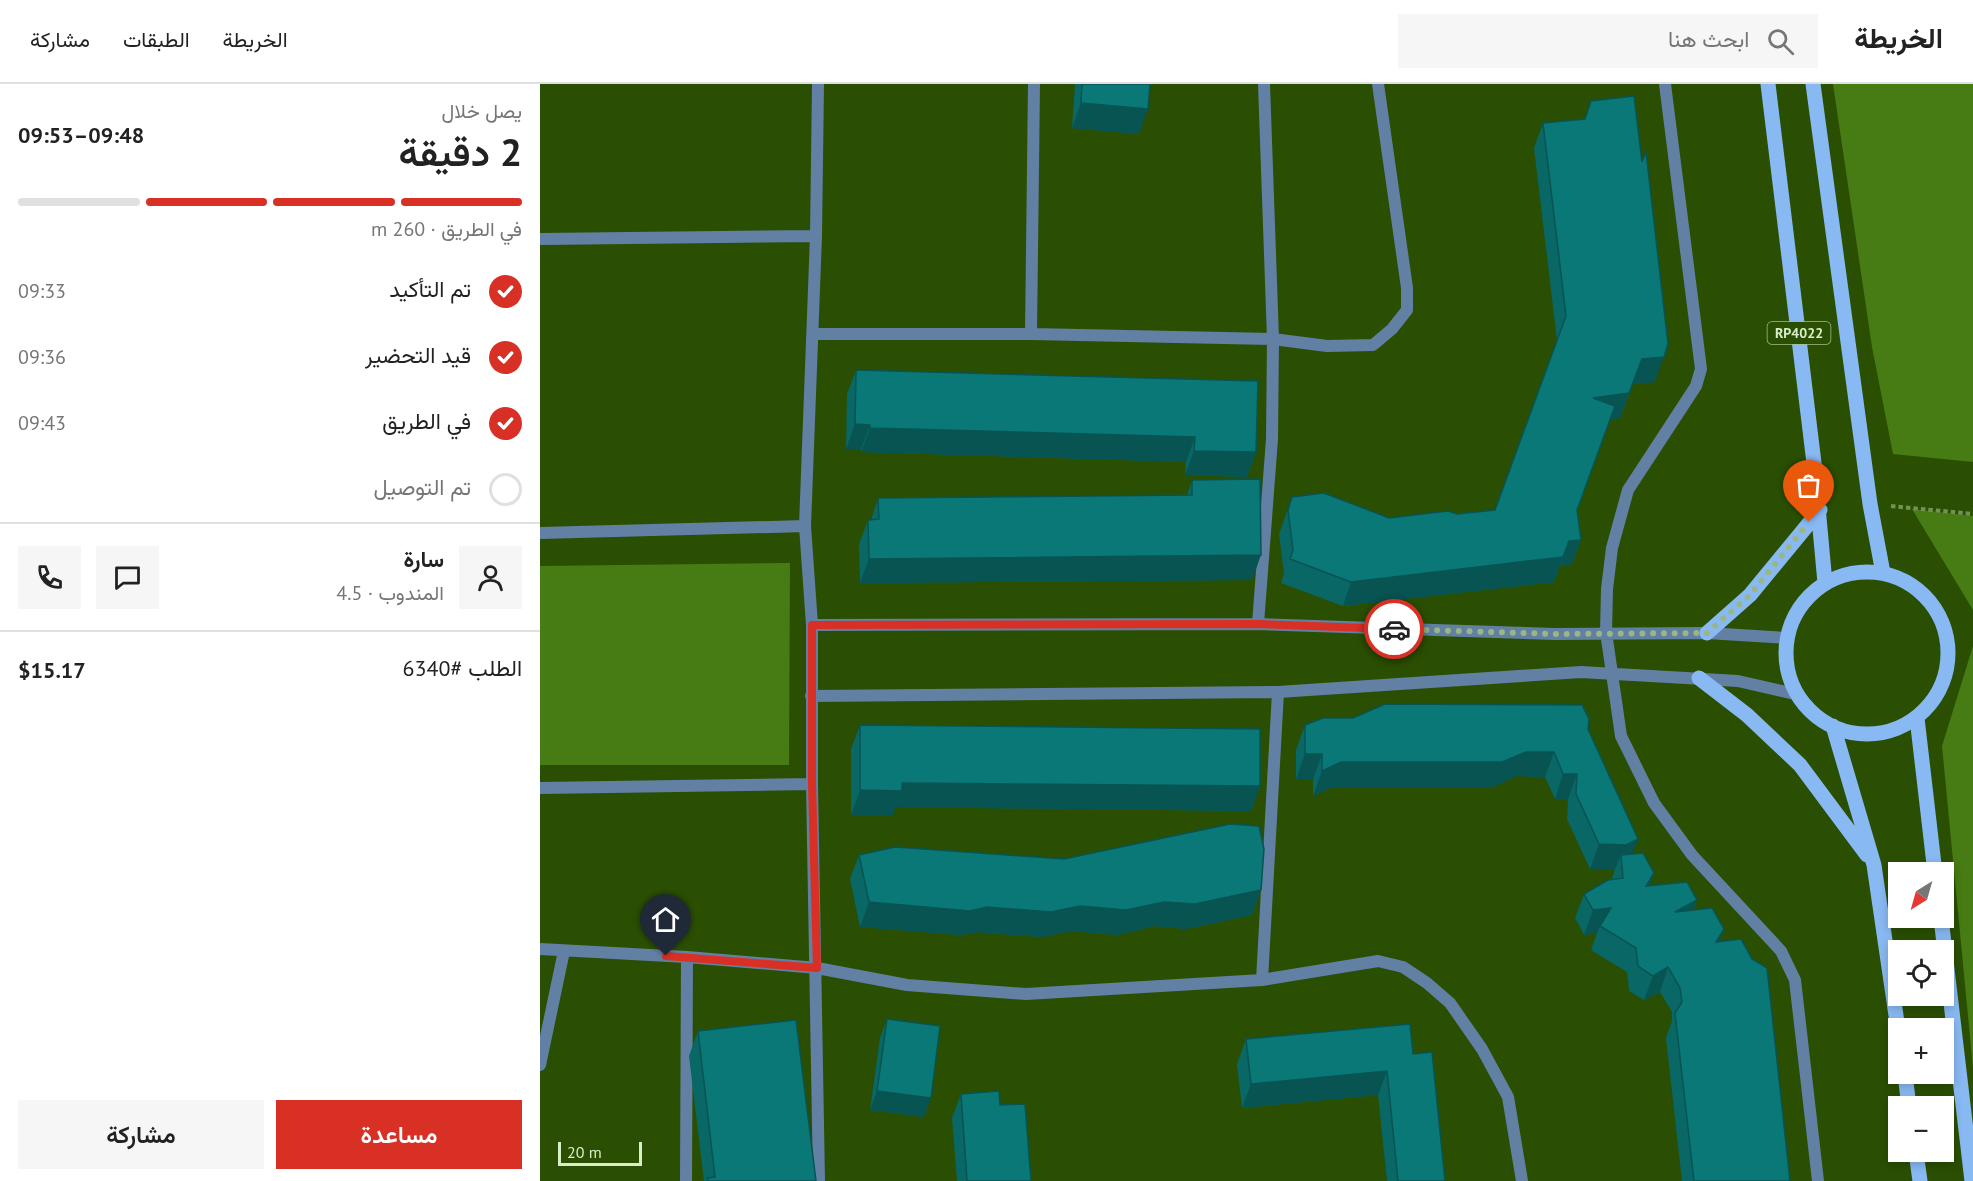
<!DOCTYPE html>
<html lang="ar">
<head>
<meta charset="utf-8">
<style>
	body { margin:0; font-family:"PT Sans",Vazirmatn,sans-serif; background:#f6f6f6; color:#222; direction:rtl; height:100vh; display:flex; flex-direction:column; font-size:22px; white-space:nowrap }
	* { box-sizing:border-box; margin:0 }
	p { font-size:20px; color:#767676 }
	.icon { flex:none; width:33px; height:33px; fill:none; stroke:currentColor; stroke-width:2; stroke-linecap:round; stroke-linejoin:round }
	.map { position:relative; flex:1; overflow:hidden; direction:ltr }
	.panel { display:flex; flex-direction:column; background:#fff; width:540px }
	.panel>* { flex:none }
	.needle { width:39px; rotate:217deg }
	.fabs { position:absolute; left:1348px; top:778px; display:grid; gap:12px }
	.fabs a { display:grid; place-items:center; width:66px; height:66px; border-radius:0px; background:#fff; box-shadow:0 3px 9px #0003; font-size:30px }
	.scale { position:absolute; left:18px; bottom:15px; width:84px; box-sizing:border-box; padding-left:6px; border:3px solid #d7eec9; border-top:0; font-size:16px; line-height:21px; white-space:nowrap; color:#d7eec9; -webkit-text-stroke:4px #2a4f02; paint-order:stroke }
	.pin { position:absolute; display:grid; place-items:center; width:51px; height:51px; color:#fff; margin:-62px -26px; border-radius:50% 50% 50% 0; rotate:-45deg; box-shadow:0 0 6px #0007 }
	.pin .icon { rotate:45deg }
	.courier { position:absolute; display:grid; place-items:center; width:60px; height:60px; margin:-30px; border:4px solid #d93025; border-radius:50%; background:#fff; color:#222; box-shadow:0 2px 8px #0007 }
	.headline em { font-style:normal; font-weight:600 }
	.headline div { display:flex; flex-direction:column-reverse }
	.headline { display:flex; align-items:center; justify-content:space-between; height:102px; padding:0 18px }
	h1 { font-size:39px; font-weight:600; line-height:45px }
	.bar { display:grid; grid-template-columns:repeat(4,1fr); gap:9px 6px; align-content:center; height:72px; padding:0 18px }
	.bar i { height:8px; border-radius:4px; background:#e0e0e0 }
	.bar .on { background:#d93025 }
	.bar p { grid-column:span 4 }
	.line { display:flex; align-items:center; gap:15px; padding:0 18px; border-top:2px solid #e0e0e0 }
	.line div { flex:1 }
	.round { display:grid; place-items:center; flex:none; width:63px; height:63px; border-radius:0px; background:#f6f6f6 }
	ol { padding:0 18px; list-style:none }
	li { display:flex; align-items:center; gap:18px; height:66px }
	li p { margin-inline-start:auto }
	li .icon { padding:6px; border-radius:50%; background:#d93025; color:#fff; stroke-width:4 }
	li:last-child { color:#767676 }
	li i { width:33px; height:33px; border:3px solid #e0e0e0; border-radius:50% }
	.action { display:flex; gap:12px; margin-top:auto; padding:12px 18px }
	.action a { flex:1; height:69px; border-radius:0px; background:#d93025; color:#fff; font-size:24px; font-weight:600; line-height:69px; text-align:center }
	.action a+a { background:#f6f6f6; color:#222 }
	header { display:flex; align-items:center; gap:36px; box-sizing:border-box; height:84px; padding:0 30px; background:#fff; border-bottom:2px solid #e0e0e0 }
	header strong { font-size:28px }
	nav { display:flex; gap:33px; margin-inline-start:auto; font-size:21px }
	.search { width:420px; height:54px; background:#f6f6f6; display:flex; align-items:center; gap:15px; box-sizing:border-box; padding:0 21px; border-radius:0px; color:#767676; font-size:22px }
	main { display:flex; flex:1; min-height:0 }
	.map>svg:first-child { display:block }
</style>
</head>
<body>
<header>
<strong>الخريطة</strong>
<div class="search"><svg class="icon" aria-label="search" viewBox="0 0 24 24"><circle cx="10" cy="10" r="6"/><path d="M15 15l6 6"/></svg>ابحث هنا</div>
<nav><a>الخريطة</a><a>الطبقات</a><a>مشاركة</a></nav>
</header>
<main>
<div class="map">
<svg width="1433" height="1097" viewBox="0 0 1433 1097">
	<rect width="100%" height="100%" fill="#2a4f02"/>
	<path fill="#477b13" d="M 1293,0 L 1433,0 L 1433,378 L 1353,370 L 1332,263 Z
		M 1372,425 L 1433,432 L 1433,526 Z
		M 250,479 L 249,681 L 0,681 L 0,482 Z
		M 1433,562 L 1433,984 L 1402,662 Z"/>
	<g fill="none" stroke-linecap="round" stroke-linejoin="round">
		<path stroke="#729154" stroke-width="4" stroke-dasharray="4.5 3" stroke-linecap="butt" d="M 1351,422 L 1433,430"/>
		<path stroke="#6280a3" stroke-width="12" d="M 278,0 L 276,152 L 265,442 L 272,541 L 272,700 L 279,1097
			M 1125,0 L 1161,285 L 1156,302 L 1088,406 L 1072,464 L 1067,505 L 1066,548 L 1081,652 L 1114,719 L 1152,771 L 1241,867 L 1255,896 L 1278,1097
			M 0,155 L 276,152
			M 273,250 L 491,250 L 733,255 L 787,262 L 833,261 L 852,245 L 867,226 L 867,204 L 838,0
			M 491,250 L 494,0
			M 0,449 L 265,442
			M 718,540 L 732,355 L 733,255 L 724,0
			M 272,541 L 718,540 L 1015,550 L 1167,549 L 1247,554
			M 271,612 L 738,608 L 1041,588 L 1198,597 L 1259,611
			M 0,704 L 272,700
			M 0,865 L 147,873 L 277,884 L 367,901 L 486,910 L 722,896 L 838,877 L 863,883 L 887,899 L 910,919 L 942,965 L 968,1013 L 982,1097
			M 722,896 L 738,608
			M 0,981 L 24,867
			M 146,1097 L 147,873"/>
		<path stroke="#89b9f2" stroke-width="15" d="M 1228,0 L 1274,379 L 1285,499
			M 1273,0 L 1330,420 L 1343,489
			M1246 569a81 81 0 1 1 162 0a81 81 0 1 1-162 0Z
			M 1167,549 L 1210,511 L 1280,426
			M 1159,594 L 1207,631 L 1260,681 L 1327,771
			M 1377,634 L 1395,789
			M 1293,642 L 1334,781 L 1359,952
			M 1401,834 L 1432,1097
			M 1365,990 L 1369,1023
			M 1376,1068 L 1380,1097"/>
	</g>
	<path fill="#096766" d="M 535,0 L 610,0 L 599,50 L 532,44 Z
		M 1003,39 L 1115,298 L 1093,300 L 1080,334 L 1070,335 L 1037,426 L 1041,456 L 1032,480 L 1020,482 L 1014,498 L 803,522 L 741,499 L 744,490 L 739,450 L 752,413 L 849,434 L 917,430 L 955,426 L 1017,256 L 994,64 Z
		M 316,286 L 718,297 L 716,368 L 707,393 L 645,391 L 646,378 L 321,368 L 321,365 L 306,365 L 307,310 Z
		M 652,396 L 712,496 L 320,499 L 319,460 L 328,436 L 331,436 L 338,414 L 647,411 Z
		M 320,641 L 720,702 L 711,727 L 355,723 L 353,731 L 311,731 L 311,665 Z
		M 765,641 L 1048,645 L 1093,770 L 1110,802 L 1157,816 L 1153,826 L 1184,845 L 1179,857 L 1250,1097 L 1142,1097 L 1126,954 L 1132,937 L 1132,928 L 1120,908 L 1104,916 L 1089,907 L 1087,888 L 1051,866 L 1057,849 L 1044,851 L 1035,834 L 1044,810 L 1072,795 L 1075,785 L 1050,785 L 1027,735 L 1028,715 L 1015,715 L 1005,693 L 977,692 L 953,703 L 792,703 L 773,712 L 773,695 L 756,695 L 756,666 Z
		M 319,771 L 721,806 L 712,831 L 646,845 L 615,842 L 577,851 L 531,847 L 502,853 L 438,848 L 421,851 L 320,843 L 310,795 Z
		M 347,935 L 384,1033 L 330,1026 L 340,954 Z
		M 158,947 L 276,1097 L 164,1097 L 149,972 Z
		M 706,955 L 873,970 L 905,1097 L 847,1097 L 838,1011 L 702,1024 L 697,980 Z
		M 421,1010 L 460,1021 L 491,1097 L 417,1097 L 412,1034 Z"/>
	<path fill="#075453" d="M 541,19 L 608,25 L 599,50 L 532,44 Z
		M 1128,260 L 1115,298 L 1093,300 L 1102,275 Z
		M 1089,309 L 1080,334 L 1070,335 L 1053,314 Z
		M 315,340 L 330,341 L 321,365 L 306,365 Z
		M 330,344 L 655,353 L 646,378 L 321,368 Z
		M 654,367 L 716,368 L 707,393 L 645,391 Z
		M 1041,456 L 1032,480 L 1020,482 L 1029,457 Z
		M 721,471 L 712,496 L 320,499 L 329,475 Z
		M 1023,473 L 1014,498 L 803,522 L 811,498 Z
		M 986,668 L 1014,668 L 1005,693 L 977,692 L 953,703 L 792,703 L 773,712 L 782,687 L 801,678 Z
		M 765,670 L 782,670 L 773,695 L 756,695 Z
		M 1023,690 L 1037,690 L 1028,715 L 1015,715 Z
		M 362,699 L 720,702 L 711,727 L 355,723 L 353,731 L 311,731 L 320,706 Z
		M 1098,755 L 1089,780 L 1081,771 L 1075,785 L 1050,785 L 1059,760 Z
		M 1114,789 L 1105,814 L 1106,802 Z
		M 721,806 L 712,831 L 646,845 L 615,842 L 577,851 L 531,847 L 502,853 L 438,848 L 421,851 L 320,843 L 329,818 L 540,822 L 624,818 Z
		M 1157,816 L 1148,840 L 1135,828 Z
		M 1071,824 L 1060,842 L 1057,849 L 1044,851 L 1053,826 Z
		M 1184,845 L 1175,869 L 1176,858 Z
		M 1128,883 L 1120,908 L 1104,916 L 1113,892 Z
		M 847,987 L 838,1011 L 702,1024 L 711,1000 Z
		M 337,1007 L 391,1014 L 384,1033 L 330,1026 Z"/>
	<path fill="#0a7877" stroke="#075453" stroke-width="1.5" d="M 542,0 L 610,0 L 608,25 L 541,19 Z
		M 1094,12 L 1102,78 L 1106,68 L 1128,260 L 1124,273 L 1102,275 L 1089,309 L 1053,314 L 1075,322 L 1037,426 L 1041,456 L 1029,457 L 1023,473 L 811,498 L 750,475 L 753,466 L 748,426 L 752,413 L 784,409 L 849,434 L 908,427 L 917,430 L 955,426 L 1026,232 L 1003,39 L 1045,35 L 1051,17 Z
		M 316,286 L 718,297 L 716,368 L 654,367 L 655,353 L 330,344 L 330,341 L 315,340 Z
		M 720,395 L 721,471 L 329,475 L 328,436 L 339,435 L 338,414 L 652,411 L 652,396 Z
		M 845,620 L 1042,621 L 1049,635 L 1048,645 L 1098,755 L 1086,761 L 1059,760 L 1036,710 L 1037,690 L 1023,690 L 1014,668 L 986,668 L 962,678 L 801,678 L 782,687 L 782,670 L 765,670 L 765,641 L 783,634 L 813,634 Z
		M 320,641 L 720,645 L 720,702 L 362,699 L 362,707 L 320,706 Z
		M 690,740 L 719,742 L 724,765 L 721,806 L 655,820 L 624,818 L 586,826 L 540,822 L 511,828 L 447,823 L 430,827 L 329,818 L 319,771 L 355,763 L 524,775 Z
		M 1103,769 L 1114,789 L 1106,802 L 1147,798 L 1157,816 L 1135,828 L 1172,824 L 1184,845 L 1176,858 L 1201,855 L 1212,875 L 1227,884 L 1250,1097 L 1154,1097 L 1135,929 L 1142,918 L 1140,904 L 1128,883 L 1113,892 L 1098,882 L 1096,864 L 1060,842 L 1071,824 L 1053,826 L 1044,810 L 1068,796 L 1083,794 L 1081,771 Z
		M 347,935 L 400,942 L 391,1014 L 337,1007 Z
		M 256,936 L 276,1097 L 168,1097 L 167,1094 L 175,1093 L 158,947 Z
		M 870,940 L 873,970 L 892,968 L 905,1097 L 858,1097 L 847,987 L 711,1000 L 706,955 Z
		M 459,1007 L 460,1021 L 485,1020 L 491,1097 L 427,1097 L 421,1010 Z"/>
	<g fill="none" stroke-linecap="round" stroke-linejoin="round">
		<path stroke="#9ab683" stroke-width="6" stroke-dasharray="0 10.8" d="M 854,545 L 1015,550 L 1167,549 L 1210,511 L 1269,438"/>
		<path stroke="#d93025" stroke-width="8" d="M 126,872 L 277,884 L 272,700 L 272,541 L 718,540 L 854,545"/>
	</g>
	<g text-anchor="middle" stroke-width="6" stroke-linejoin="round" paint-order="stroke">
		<rect fill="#2a4f02" stroke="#a3be8d" stroke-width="1.5" x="1227.5" y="238" width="63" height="22" rx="4.5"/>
		<g font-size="14" font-weight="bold" fill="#d7eec9">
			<text x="1259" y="254">RP4022</text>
		</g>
	</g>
</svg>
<div class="fabs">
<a><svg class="needle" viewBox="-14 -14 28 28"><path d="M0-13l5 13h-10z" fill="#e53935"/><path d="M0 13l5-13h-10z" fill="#767676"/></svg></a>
<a><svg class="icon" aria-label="locate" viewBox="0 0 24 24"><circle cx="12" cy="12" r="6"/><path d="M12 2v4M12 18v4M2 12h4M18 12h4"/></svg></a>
<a>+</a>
<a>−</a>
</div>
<div class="scale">20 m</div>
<div class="pin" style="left:1269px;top:438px;background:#ea580c"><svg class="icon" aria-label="bag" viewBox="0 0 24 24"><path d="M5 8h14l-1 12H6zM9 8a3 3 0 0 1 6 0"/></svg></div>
<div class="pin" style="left:126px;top:872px;background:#1f2937"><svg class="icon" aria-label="home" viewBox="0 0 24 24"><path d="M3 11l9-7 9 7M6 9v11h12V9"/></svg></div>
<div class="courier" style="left:854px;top:545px"><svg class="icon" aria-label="car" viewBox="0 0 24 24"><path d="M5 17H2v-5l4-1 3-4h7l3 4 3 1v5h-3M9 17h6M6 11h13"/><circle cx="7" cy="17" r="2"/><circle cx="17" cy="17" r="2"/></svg></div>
</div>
<section class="panel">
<div class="headline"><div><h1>2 دقيقة</h1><p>يصل خلال</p></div><em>09:48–09:53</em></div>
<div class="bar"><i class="on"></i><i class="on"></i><i class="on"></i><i></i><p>في الطريق · 260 m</p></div>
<ol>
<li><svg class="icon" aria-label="check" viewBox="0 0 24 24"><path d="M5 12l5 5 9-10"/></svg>تم التأكيد<p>09:33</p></li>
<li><svg class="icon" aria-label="check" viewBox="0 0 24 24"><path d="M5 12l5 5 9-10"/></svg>قيد التحضير<p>09:36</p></li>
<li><svg class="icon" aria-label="check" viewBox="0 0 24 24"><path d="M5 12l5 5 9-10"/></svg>في الطريق<p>09:43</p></li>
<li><i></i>تم التوصيل</li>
</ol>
<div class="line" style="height:108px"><a class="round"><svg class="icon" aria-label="person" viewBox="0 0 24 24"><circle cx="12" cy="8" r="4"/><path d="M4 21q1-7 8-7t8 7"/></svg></a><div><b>سارة</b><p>المندوب · 4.5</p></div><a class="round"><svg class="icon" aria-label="chat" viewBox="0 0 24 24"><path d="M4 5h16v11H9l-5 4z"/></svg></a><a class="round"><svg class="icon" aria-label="phone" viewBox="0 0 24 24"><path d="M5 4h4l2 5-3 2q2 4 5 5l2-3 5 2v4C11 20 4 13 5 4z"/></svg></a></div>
<div class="line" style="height:78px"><div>الطلب #6340</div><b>$15.17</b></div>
<div class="action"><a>مساعدة</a><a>مشاركة</a></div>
</section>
</main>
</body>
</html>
